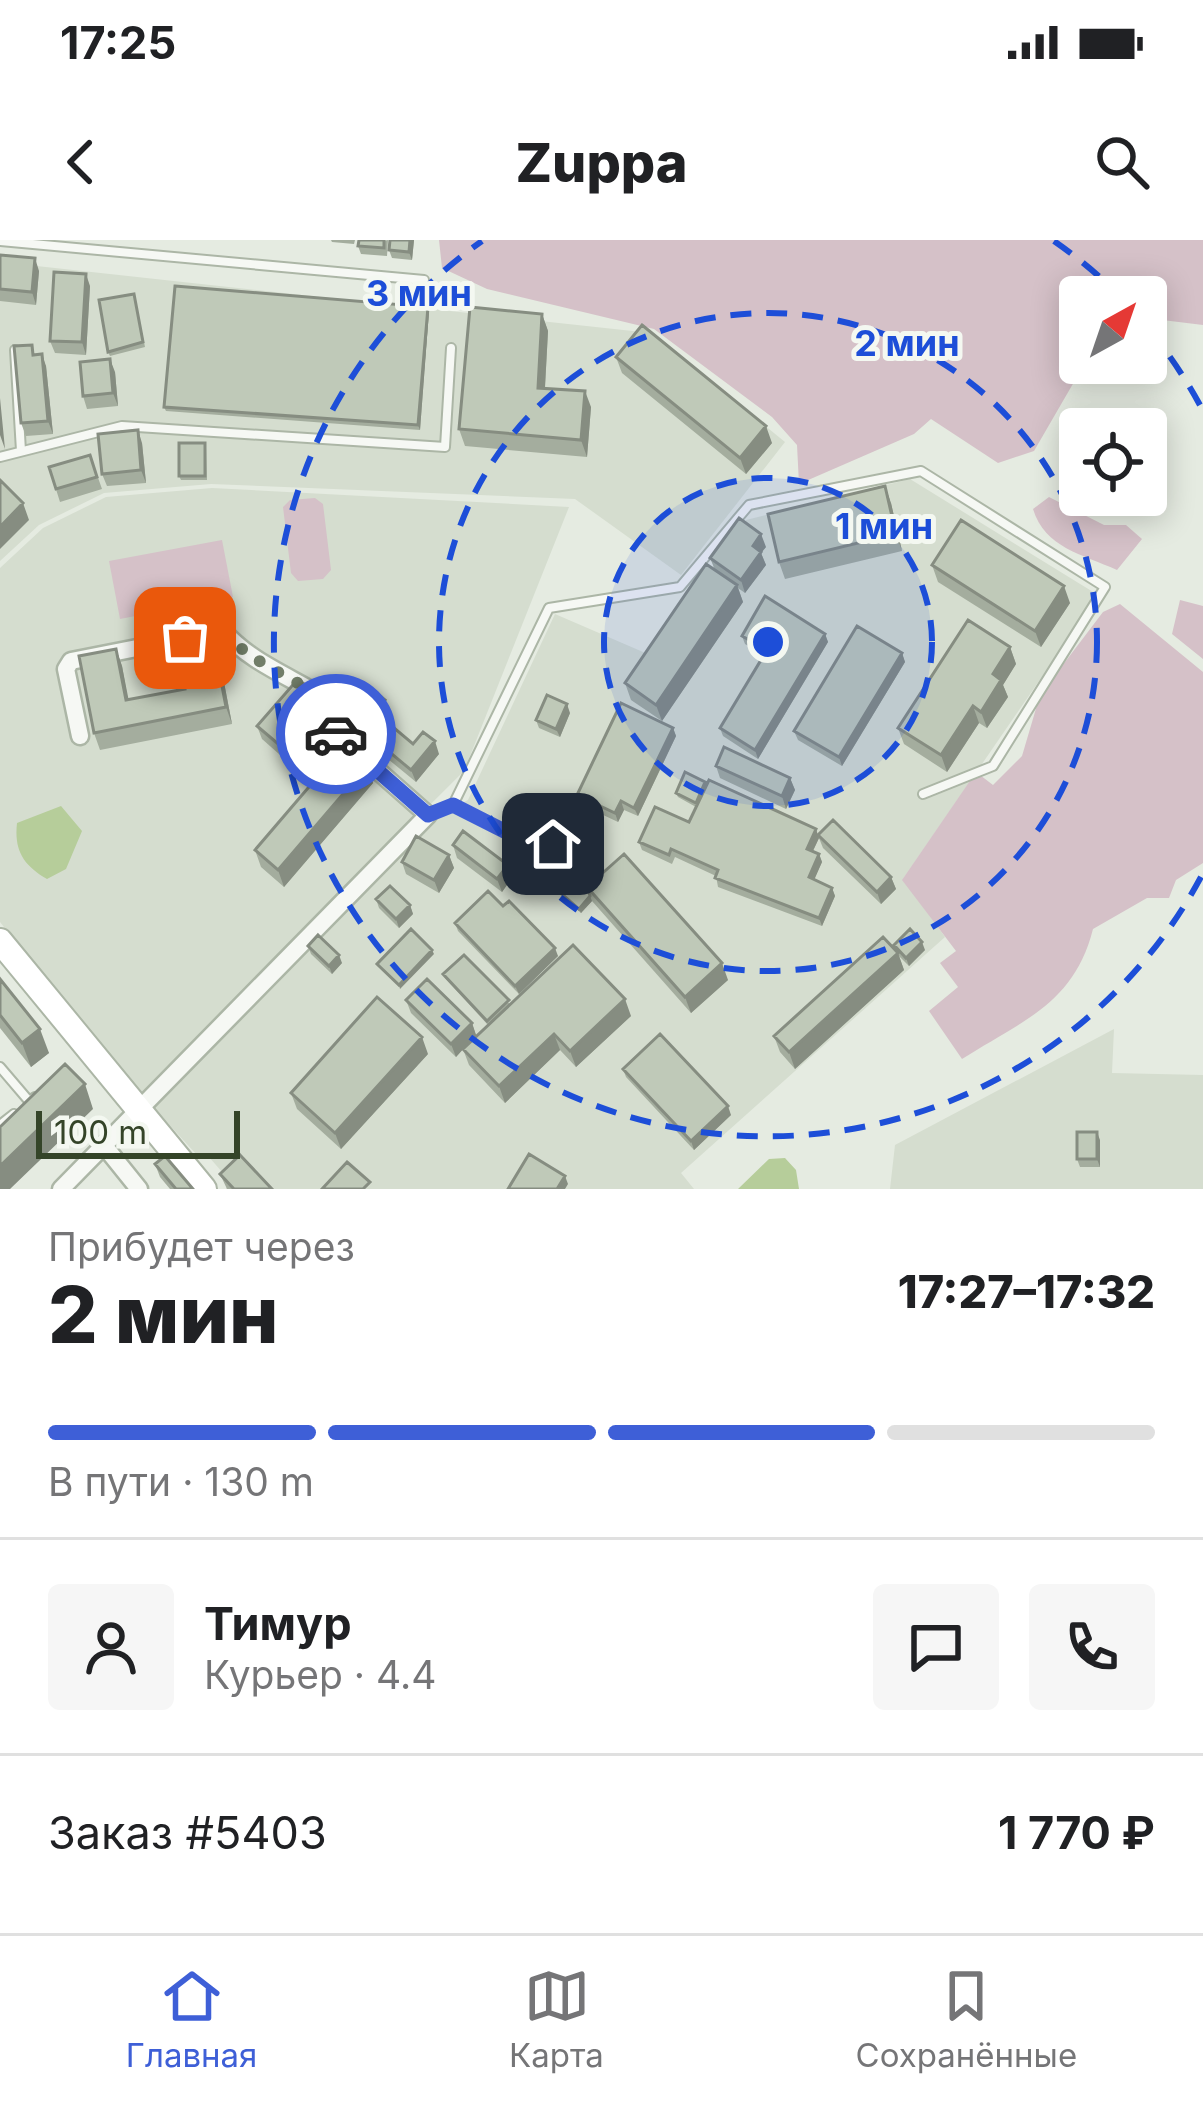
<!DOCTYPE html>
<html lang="ru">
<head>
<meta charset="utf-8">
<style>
	body { margin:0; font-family:Inter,sans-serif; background:#f6f6f6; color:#202124; height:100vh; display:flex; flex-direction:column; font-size:45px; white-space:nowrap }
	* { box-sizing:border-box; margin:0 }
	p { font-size:39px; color:#757577 }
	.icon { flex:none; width:66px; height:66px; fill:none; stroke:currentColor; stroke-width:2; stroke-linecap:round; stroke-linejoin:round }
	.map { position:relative; height:949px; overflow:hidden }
	.panel { display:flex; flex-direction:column; background:#fff; flex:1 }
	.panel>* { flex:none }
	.needle { width:78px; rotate:40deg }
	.controls { position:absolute; left:1059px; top:36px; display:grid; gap:24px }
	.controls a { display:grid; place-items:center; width:108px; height:108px; border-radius:12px; background:#fff; box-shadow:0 6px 30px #0003; font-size:60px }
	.scale { position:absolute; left:36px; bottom:30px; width:204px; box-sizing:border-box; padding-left:12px; border:6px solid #344428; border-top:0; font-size:33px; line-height:42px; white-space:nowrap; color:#344428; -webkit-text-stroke:9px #f4f8f1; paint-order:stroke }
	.pin { position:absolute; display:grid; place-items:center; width:102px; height:102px; color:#fff; margin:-51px; border-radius:24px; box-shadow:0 6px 18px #0006 }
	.courier { position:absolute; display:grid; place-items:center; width:120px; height:120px; margin:-60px; border:9px solid #3e5fd7; border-radius:50%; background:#fff; color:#222; box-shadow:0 3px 15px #0007 }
	.head em { font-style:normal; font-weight:800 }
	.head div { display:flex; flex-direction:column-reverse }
	.head { display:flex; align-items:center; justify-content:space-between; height:204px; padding:0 48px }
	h1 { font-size:78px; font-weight:800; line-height:90px }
	.bar { display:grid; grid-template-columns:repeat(4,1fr); gap:18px 12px; align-content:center; height:144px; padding:0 48px }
	.bar i { height:15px; border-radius:9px; background:#e0e0e0 }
	.bar .on { background:#3e5fd7 }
	.bar p { grid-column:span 4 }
	.line { display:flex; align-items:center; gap:30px; padding:0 48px; border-top:3px solid #e0e0e0 }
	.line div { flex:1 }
	.round { display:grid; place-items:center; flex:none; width:126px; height:126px; border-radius:12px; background:#f6f6f6 }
	.status { display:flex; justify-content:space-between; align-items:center; height:84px; padding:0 60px; background:#fff; direction:ltr }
	.status svg { height:33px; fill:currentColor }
	header { display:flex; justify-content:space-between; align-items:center; height:156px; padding:0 48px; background:#fff; font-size:54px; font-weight:800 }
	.tab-bar { display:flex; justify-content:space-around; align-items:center; height:168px; border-top:3px solid #e0e0e0; background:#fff; font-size:33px; color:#757577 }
	.tab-bar a { display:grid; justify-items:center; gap:6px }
	.tab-bar .on { color:#3e5fd7 }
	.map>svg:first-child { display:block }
</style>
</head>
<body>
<div class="status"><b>17:25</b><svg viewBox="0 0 49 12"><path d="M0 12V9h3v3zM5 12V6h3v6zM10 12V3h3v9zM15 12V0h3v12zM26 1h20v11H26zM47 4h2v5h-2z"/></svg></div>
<header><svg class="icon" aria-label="back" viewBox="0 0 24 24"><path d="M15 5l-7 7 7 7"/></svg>Zuppa<svg class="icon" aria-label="search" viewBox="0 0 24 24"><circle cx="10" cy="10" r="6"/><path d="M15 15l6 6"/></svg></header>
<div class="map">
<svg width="1203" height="949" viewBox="0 0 1203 949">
	<rect width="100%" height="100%" fill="#e5ebe1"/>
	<path fill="#d5ddcf" d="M 0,22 L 651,93 L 785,202 L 681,335 L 575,259 L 211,244 L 104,253 L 39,285 L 0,321 Z
		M 910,239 L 1098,355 L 903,639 L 945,697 L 681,933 L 694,949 L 226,949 L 229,940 L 209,917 L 196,914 L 154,868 L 435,578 L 468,560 L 555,374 L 650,415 L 746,280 Z
		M 212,248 L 569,267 L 464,531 L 138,856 L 0,682 L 0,328 L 43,288 L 106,257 Z
		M 1114,789 L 1112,833 L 1203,835 L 1203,949 L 890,949 L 895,905 Z"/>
	<path fill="#d5c1c8" d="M 439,0 L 1203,0 L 1203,85 L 1146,78 L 1146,57 L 1080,57 L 1080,123 L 1085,123 L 1034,211 L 998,223 L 931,179 L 914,194 L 799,244 L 797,205 L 772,177 L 654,89 L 487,49 L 442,28 Z
		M 1049,257 L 1104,285 L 1126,285 L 1142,299 L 1117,330 C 1082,314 1045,308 1033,269 Z
		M 315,258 L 323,264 L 331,330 L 323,339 L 298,341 L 291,333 L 283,267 L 290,260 Z
		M 222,300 L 233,357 L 120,379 L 109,321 Z
		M 1180,360 L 1203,366 L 1203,419 L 1172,394 Z
		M 1120,364 L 1203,432 L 1203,623 L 1176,640 L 1169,658 L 1147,658 L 1093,689 C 1074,764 1023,780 962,819 L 929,771 L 958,747 L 940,723 L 956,711 L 902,640 L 976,532 L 993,545 L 1022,516 L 1040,455 L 1103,372 Z"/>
	<path fill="#b6cd9a" d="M 61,566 L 82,591 L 66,629 L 47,639 C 23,625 14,610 17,583 Z
		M 785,918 L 796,930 L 799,949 L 738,949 L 769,919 Z"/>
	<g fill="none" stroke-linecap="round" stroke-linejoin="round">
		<g stroke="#acb6a6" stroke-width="12">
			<path id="lane" d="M 0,1 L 424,40
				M 15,110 L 21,211
				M 0,217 L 122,186 L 445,207 L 451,108
				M 453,565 L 549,368 L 680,347 L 749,265 L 921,231 L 1105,347 L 993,526 L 923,554
				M 428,575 L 453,565 L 518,598 L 553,605
				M 0,827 L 29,861 L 35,857
				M 0,885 L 14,874"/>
		</g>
		<g stroke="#acb6a6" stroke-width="21">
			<path id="street" d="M 106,908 L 139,949
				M 61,949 L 428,575 L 334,492 L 335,465 C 298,439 254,426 223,391 L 71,421 L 66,429 L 80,496"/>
		</g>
		<g stroke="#acb6a6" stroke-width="28">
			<path id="secondary" d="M 0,701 L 204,949"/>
		</g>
		<use href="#lane" stroke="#f6f8f4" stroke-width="8"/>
		<use href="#street" stroke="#f6f8f4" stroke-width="16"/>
		<use href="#secondary" stroke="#fff" stroke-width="24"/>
	</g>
	<path fill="#a4ad9e" d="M 331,0 L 355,0 L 354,4 L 332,2 Z
		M 388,0 L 387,16 L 361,14 L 358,6 Z
		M 390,0 L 414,0 L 412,20 L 392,18 L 389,10 Z
		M 0,15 L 39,31 L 36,65 L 0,61 Z
		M 90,46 L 86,115 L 55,113 L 50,101 Z
		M 135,58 L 145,107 L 110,116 L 108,112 Z
		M 429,71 L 420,190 L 166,171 L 164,167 Z
		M 542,74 L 548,91 L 545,148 L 591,167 L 587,217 L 465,206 L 459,189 Z
		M 36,114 L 46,126 L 53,194 L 26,196 L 21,183 Z
		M 616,117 L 772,203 L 746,234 L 622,133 Z
		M 115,132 L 118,166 L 87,169 L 83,156 Z
		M 142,203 L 146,243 L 107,246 L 102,234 Z
		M 206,207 L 207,240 L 181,240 L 179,236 Z
		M 90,215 L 102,249 L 60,262 L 49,227 Z
		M 891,263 L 902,311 L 785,339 L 779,322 Z
		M 766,307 L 761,313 L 766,325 L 745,353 L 738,348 L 743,362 L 662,481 L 631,460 L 625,443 L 715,330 L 710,318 Z
		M 932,325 L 1070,363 L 1041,407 L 938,342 Z
		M 212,394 L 218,411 L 232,484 L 100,510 L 94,493 L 116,409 L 122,426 L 128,460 L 185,449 Z
		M 825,394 L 828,402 L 758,519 L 723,496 L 720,488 L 764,415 L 745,404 L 742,396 Z
		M 1010,407 L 1016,424 L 1003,445 L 1008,457 L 987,488 L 979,483 L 947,532 L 904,504 L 898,488 Z
		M 902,413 L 905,422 L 842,526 L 798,500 L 794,491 Z
		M 385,460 L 390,472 L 384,480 L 413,504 L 439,514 L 416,542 L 355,492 L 350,479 Z
		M 325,462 L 329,474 L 288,522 L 262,499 L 257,486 Z
		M 570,473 L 560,497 L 539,488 L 536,480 Z
		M 673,488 L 676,496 L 638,576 L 624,570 L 618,582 L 580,564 L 577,555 Z
		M 367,526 L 373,543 L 284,647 L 261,627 L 255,610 Z
		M 716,526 L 790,538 L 795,550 L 786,569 L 720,538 Z
		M 705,542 L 706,545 L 818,595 L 891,637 L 896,649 L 881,664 L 823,608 L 819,598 L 813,611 L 819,614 L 822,622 L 814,639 L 832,648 L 835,656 L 822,686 L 718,647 L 716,636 L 675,617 L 672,624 L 642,610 L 639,602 L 689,582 L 696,567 L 678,557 L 676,553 Z
		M 453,605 L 512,638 L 502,652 L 457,618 Z
		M 449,615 L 454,628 L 439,653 L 406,634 L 402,622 Z
		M 584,617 L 581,634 L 566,632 L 562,623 Z
		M 587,647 L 728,740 L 691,773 L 592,661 L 581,673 L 564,658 L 562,654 Z
		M 376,659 L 410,665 L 413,674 L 399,688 L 379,668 Z
		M 503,666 L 558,716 L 519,754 L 458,691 L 455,683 Z
		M 894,705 L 925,710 L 909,726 L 899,716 L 904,730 L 795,829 L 780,812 L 774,796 L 896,711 Z
		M 308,706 L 342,723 L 332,734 L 311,714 Z
		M 443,734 L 511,764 L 631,776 L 576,827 L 560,810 L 505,863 L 469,825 L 463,809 L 456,817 L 411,773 L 406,760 L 472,783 L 476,795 L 488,785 L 445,738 Z
		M 0,739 L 49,813 L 31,827 L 0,788 Z
		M 428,814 L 341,909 L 297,869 L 291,853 Z
		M 623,829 L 731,875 L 694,910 L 626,837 Z
		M 1100,900 L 1100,927 L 1080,927 L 1077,919 Z
		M 155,924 L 193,949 L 170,949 L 160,937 Z
		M 220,934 L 272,949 L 227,949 Z"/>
	<path fill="#868d81" d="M 410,0 L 414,0 L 412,20 L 409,12 Z
		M 35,18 L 39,31 L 36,65 L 32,52 Z
		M 86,34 L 90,46 L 86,115 L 82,102 Z
		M 428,67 L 429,71 L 420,190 L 418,185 Z
		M 542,74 L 548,91 L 544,164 L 538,148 Z
		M 42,114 L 46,126 L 53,194 L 48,181 Z
		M 110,119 L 115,132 L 118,166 L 113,153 Z
		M 585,151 L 591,167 L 587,217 L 581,200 Z
		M 0,158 L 5,209 L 0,195 Z
		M 766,186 L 772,203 L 746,234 L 740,218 Z
		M 138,190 L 142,203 L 146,243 L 141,230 Z
		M 885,246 L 891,263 L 902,311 L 896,294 Z
		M 23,263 L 29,280 L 0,309 L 0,287 Z
		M 761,294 L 766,307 L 761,313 L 766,325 L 745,353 L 741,340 L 753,306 Z
		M 737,345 L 743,362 L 662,481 L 656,465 Z
		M 1064,346 L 1070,363 L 1041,407 L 1035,391 Z
		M 212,394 L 218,411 L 232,484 L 226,467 Z
		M 825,394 L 828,402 L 758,519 L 755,510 Z
		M 1010,407 L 1016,424 L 1003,445 L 1008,457 L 987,488 L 981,472 L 993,434 Z
		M 116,409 L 122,426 L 132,477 L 126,460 Z
		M 902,413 L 905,422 L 842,526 L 839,517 Z
		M 385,460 L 390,472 L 379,485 L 375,472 Z
		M 325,462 L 329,474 L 288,522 L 284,509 Z
		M 567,464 L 570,473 L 560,497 L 556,489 Z
		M 973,466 L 979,483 L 947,532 L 941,515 Z
		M 673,488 L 676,496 L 638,576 L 634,568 Z
		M 435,501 L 439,514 L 416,542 L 411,530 Z
		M 367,526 L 373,543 L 284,647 L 278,630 Z
		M 790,538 L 795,550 L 786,569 L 782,556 Z
		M 621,561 L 624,570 L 618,582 L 615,573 Z
		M 816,589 L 819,598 L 810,617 L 807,609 Z
		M 581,608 L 584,617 L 581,634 L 578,626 Z
		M 819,614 L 822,622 L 812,645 L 809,637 Z
		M 449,615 L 454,628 L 439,653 L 434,640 Z
		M 508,625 L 512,638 L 502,652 L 497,639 Z
		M 891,637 L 896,649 L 881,664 L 877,652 Z
		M 832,648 L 835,656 L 822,686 L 819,678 Z
		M 590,656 L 592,661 L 581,673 L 579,669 Z
		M 410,665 L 413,674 L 399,688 L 396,679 Z
		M 922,702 L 925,710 L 909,726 L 906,718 Z
		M 555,708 L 558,716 L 519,754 L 515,746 Z
		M 432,710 L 434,714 L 400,749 L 399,745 Z
		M 898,713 L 904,730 L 795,829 L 789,812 Z
		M 339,715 L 342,723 L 332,734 L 329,726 Z
		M 722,723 L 728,740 L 691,773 L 685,757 Z
		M 625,759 L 631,776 L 576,827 L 570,811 Z
		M 472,783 L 476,795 L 456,817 L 451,804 Z
		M 40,789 L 49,813 L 31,827 L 22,803 Z
		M 554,794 L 560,810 L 505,863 L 499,846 Z
		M 422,797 L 428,814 L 341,909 L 335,893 Z
		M 85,844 L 93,869 L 10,949 L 0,949 L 0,926 Z
		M 728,866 L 731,875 L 694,910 L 691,901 Z
		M 1097,892 L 1100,900 L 1100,927 L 1097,919 Z
		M 565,936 L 568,944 L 565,949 L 557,949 Z"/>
	<path fill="#bfc9b8" stroke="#868d81" stroke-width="3" d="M 359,0 L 384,0 L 384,8 L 358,6 Z
		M 390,0 L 410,0 L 409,12 L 389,10 Z
		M 0,15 L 35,18 L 32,52 L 0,49 Z
		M 54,32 L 86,34 L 82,102 L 50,101 Z
		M 175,46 L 428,67 L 418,185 L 164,167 Z
		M 134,54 L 143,102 L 108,112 L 99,60 Z
		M 470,67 L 542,74 L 538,148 L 585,151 L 581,200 L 459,189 Z
		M 642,85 L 766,186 L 740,218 L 616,117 Z
		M 32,105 L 33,115 L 42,114 L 48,181 L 21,183 L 14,106 Z
		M 110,119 L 113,153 L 83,156 L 80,122 Z
		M 138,190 L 141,230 L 102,234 L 98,194 Z
		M 179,203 L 205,203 L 205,236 L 179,236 Z
		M 90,215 L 97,237 L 56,249 L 49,227 Z
		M 0,240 L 23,263 L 0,287 Z
		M 885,246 L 896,294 L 779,322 L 768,274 Z
		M 739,278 L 761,294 L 753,306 L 761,312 L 741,340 L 710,318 Z
		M 961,280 L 1064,346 L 1035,391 L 932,325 Z
		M 706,324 L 737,345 L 656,465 L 625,443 Z
		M 765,356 L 825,394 L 755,510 L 720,488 L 767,410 L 742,396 Z
		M 968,380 L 1010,407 L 993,434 L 1001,440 L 981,472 L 973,466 L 941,515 L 898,488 Z
		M 857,386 L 902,413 L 839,517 L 794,491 Z
		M 212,394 L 226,467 L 94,493 L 79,416 L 116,409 L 126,460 L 185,449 L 176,401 Z
		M 298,439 L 325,462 L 284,509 L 257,486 Z
		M 374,451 L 385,460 L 375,472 L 413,504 L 423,492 L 435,501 L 411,530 L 350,479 Z
		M 547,455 L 567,464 L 556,489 L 536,480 Z
		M 621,463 L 673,488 L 634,568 L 621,561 L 615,573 L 577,555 Z
		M 344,506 L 367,526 L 278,630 L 255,610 Z
		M 724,507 L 790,538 L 782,556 L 716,526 Z
		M 685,532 L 705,542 L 696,563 L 676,553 Z
		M 709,540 L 816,589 L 807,609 L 819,614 L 809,637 L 832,648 L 819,678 L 715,638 L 718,630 L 671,609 L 669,615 L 639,602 L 655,567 L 689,582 Z
		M 833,580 L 891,637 L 877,652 L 818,595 Z
		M 463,591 L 508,625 L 497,639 L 453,605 Z
		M 416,596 L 449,615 L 434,640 L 402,622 Z
		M 565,606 L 581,608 L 578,626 L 562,623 Z
		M 624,614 L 722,723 L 685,757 L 587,647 Z
		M 577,637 L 587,646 L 590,656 L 579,669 L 562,654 Z
		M 390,646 L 410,665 L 396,679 L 376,659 Z
		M 488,651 L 503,666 L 509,661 L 555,708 L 515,746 L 455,683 Z
		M 411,689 L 432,710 L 399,745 L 377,724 Z
		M 910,689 L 922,702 L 906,718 L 894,705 Z
		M 318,695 L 339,715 L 329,726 L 308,706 Z
		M 883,697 L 898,713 L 789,812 L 774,796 Z
		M 573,705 L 625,759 L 570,811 L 554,794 L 499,846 L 463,809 Z
		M 464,715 L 509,760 L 487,781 L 443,734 Z
		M 0,739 L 40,789 L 22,803 L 0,775 Z
		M 427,739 L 472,783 L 451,804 L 406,760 Z
		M 377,757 L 422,797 L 335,893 L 291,853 Z
		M 660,794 L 728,866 L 691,901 L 623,829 Z
		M 65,824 L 85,844 L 0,926 L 0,887 Z
		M 1077,892 L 1097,892 L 1097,919 L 1077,919 Z
		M 529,914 L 565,936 L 557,949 L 508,949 Z
		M 240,915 L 272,949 L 234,949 L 220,934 Z
		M 165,916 L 193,949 L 176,949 L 155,924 Z
		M 347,922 L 370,942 L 363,949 L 322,949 Z"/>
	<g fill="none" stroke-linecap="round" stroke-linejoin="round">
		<path stroke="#727e69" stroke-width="12" stroke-dasharray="0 21.6" d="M 185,398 L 223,391 C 254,426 298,439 334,465 L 336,494"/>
		<path stroke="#3e5fd7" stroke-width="15" d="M 336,494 L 428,575 L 453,565 L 518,598 L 553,604"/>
	</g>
	<circle cx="768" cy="402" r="164" fill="#1d4ed8" fill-opacity=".12"/>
	<g fill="none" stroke="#1d4ed8" stroke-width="6" stroke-dasharray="21 15">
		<circle cx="768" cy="402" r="164"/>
		<circle cx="768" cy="402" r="329"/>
		<path d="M1201 637A493 493 0 1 1 482 1M1054 1A493 493 0 0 1 1120 56M1148 88A493 493 0 0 1 1201 167"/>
	</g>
	<circle cx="768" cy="402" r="18" fill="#1d4ed8" stroke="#f4f8f1" stroke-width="6"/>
	<g font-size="36" text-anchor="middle" font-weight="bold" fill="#1d4ed8" stroke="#f4f8f1" stroke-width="10" stroke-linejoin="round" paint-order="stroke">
		<text x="419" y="66">3 мин</text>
		<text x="907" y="116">2 мин</text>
		<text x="884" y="299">1 мин</text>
	</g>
</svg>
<div class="controls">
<a><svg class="needle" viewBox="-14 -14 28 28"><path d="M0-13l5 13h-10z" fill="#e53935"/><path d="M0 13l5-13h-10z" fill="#757577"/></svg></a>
<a><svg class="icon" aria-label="locate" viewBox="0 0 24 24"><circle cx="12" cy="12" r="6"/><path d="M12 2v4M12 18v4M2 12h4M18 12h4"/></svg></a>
</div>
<div class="scale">100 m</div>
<div class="pin" style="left:185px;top:398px;background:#ea580c"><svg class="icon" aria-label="bag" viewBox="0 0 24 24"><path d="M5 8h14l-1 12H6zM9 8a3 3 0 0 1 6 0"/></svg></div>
<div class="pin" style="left:553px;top:604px;background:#1f2937"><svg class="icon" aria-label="home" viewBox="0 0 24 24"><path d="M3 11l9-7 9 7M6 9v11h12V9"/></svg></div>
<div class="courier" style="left:336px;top:494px"><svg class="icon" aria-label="car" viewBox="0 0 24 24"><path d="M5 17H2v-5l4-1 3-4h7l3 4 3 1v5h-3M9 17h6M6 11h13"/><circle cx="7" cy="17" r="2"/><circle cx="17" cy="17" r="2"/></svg></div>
</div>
<section class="panel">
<div class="head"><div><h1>2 мин</h1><p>Прибудет через</p></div><em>17:27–17:32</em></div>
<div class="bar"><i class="on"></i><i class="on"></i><i class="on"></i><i></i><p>В пути · 130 m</p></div>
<div class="line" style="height:216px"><a class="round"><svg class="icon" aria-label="person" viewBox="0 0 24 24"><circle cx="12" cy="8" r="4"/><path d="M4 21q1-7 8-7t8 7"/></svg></a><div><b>Тимур</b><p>Курьер · 4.4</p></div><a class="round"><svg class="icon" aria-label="chat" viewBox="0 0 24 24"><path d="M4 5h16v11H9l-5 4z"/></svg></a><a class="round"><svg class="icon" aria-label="phone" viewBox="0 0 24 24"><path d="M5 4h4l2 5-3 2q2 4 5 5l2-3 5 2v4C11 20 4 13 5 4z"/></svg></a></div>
<div class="line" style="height:156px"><div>Заказ #5403</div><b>1 770 ₽</b></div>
</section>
<nav class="tab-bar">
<a class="on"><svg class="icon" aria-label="home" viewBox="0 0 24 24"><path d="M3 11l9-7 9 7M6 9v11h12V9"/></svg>Главная</a>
<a><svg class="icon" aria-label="map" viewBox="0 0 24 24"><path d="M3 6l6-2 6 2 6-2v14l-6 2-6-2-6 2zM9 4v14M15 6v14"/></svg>Карта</a>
<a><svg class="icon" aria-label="saved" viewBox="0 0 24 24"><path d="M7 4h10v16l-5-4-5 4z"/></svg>Сохранённые</a>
</nav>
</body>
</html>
